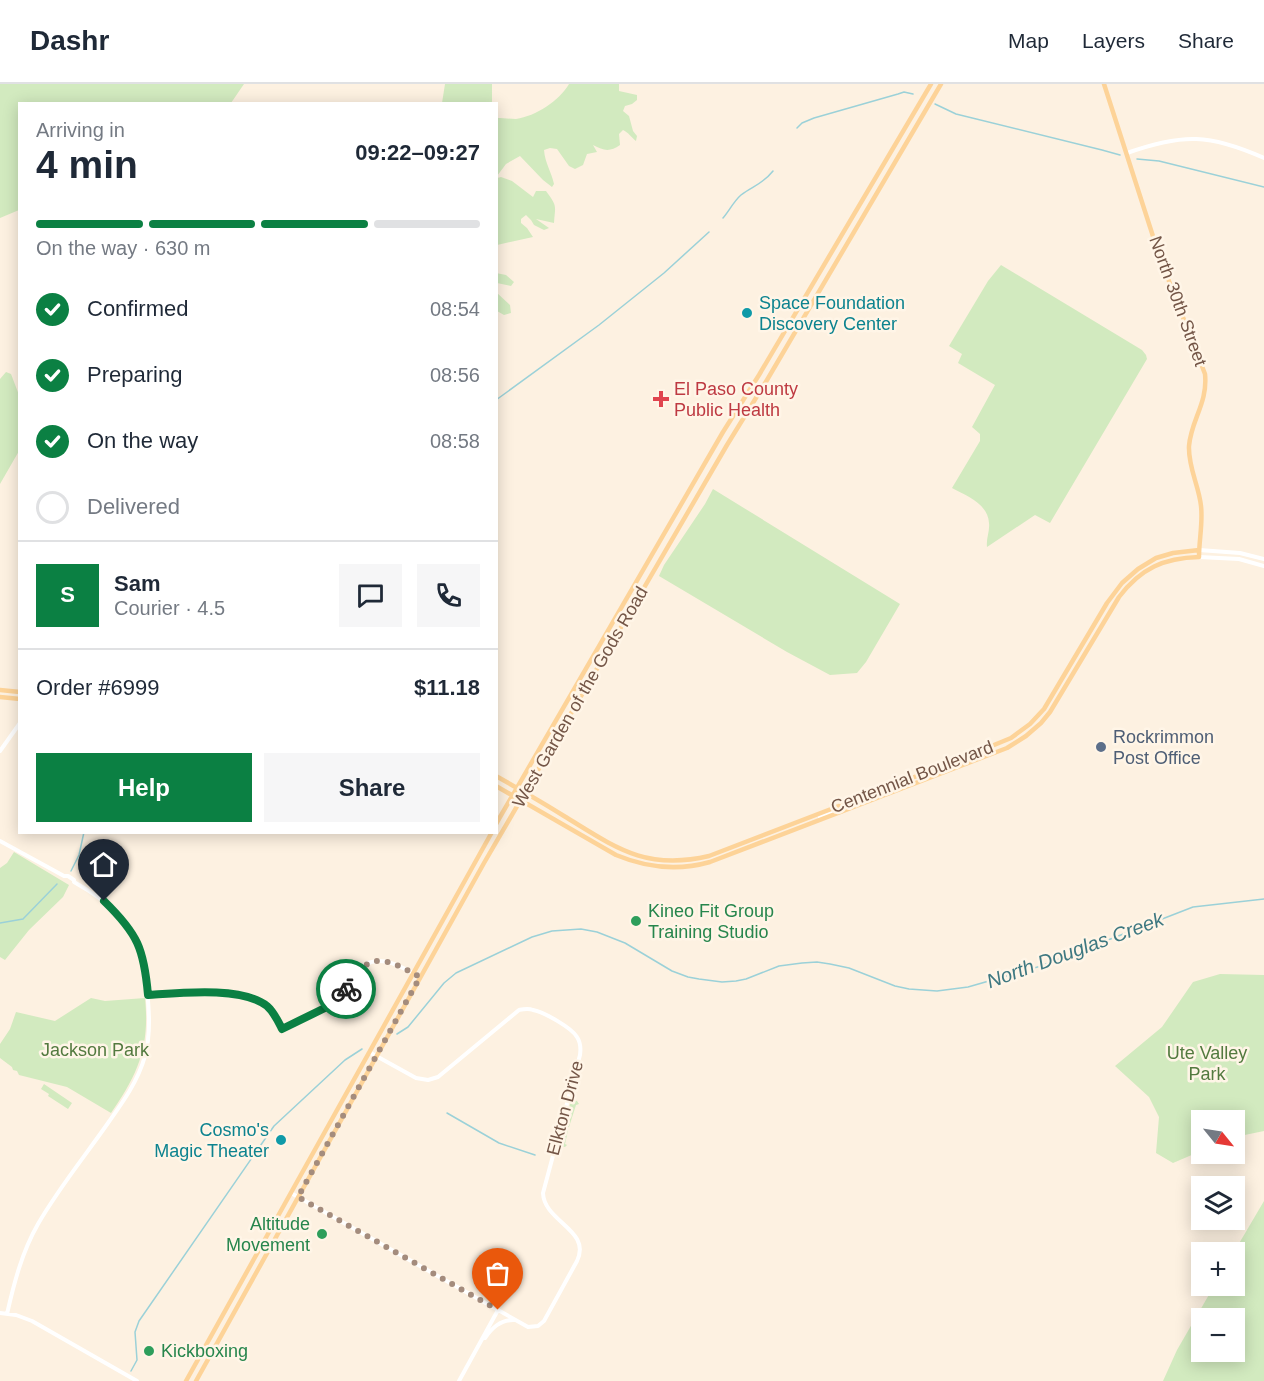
<!DOCTYPE html>
<html lang="en">
<head>
<meta charset="utf-8">
<style>
	body { margin:0; font-family:Helvetica,sans-serif; background:#f6f6f7; color:#1f2937; height:100vh; display:flex; flex-direction:column; font-size:22px; white-space:nowrap }
	* { box-sizing:border-box; margin:0 }
	p { font-size:20px; color:#747a83 }
	.icon { flex:none; width:33px; height:33px; fill:none; stroke:currentColor; stroke-width:2; stroke-linecap:round; stroke-linejoin:round }
	.map { position:relative; flex:1; overflow:hidden }
	.sheet { position:absolute; left:18px; top:18px; width:480px; height:732px; display:flex; flex-direction:column; background:#fff; border-radius:0px; box-shadow:0 3px 15px #0003 }
	.sheet>* { flex:none }
	.needle { width:39px; rotate:120deg }
	.buttons { position:absolute; left:1191px; top:1026px; display:grid; gap:12px }
	.buttons a { display:grid; place-items:center; width:54px; height:54px; border-radius:0px; background:#fff; box-shadow:0 3px 15px #0003; font-size:30px }
	.pin { position:absolute; display:grid; place-items:center; width:51px; height:51px; color:#fff; margin:-62px -26px; border-radius:50% 50% 50% 0; rotate:-45deg; box-shadow:0 0 6px #0007 }
	.pin .icon { rotate:45deg }
	.courier { position:absolute; display:grid; place-items:center; width:60px; height:60px; margin:-30px; border:4px solid #0b8043; border-radius:50%; background:#fff; color:#222; box-shadow:0 2px 8px #0007 }
	.summary em { font-style:normal; font-weight:800 }
	.summary div { display:flex; flex-direction:column-reverse }
	.summary { display:flex; align-items:center; justify-content:space-between; height:102px; padding:0 18px }
	h1 { font-size:39px; font-weight:800; line-height:45px }
	.bar { display:grid; grid-template-columns:repeat(4,1fr); gap:9px 6px; align-content:center; height:72px; padding:0 18px }
	.bar i { height:8px; border-radius:4px; background:#e0e1e3 }
	.bar .on { background:#0b8043 }
	.bar p { grid-column:span 4 }
	.line { display:flex; align-items:center; gap:15px; padding:0 18px; border-top:2px solid #e0e1e3 }
	.line div { flex:1 }
	.round { display:grid; place-items:center; flex:none; width:63px; height:63px; border-radius:0px; background:#f6f6f7 }
	ol { padding:0 18px; list-style:none }
	li { display:flex; align-items:center; gap:18px; height:66px }
	li p { margin-inline-start:auto }
	li .icon { padding:6px; border-radius:50%; background:#0b8043; color:#fff; stroke-width:4 }
	li:last-child { color:#747a83 }
	li i { width:33px; height:33px; border:3px solid #e0e1e3; border-radius:50% }
	.button { display:flex; gap:12px; margin-top:auto; padding:12px 18px }
	.button a { flex:1; height:69px; border-radius:0px; background:#0b8043; color:#fff; font-size:24px; font-weight:800; line-height:69px; text-align:center }
	.button a+a { background:#f6f6f7; color:#1f2937 }
	header { display:flex; align-items:center; gap:36px; box-sizing:border-box; height:84px; padding:0 30px; background:#fff; border-bottom:2px solid #e0e1e3 }
	header strong { font-size:28px }
	nav { display:flex; gap:33px; margin-inline-start:auto; font-size:21px }
	.map>svg:first-child { display:block }
</style>
</head>
<body>
<header>
<strong>Dashr</strong>
<nav><a>Map</a><a>Layers</a><a>Share</a></nav>
</header>
<div class="map">
<svg width="1264" height="1297" viewBox="0 0 1264 1297">
	<rect width="100%" height="100%" fill="#fdf1e1"/>
	<path fill="#d2eabf" fill-rule="evenodd" d="M 0,0 L 244,0 L 231,19 L 20,20 L 19,126 L 0,134 Z
		M 445,0 L 492,0 L 492,19 L 442,19 Z
		M 569,0 L 619,0 L 619,7 L 637,11 L 637,16 L 632,20 L 625,22 L 623,27 L 629,32 L 633,47 L 637,52 L 636,57 C 632,54 628,48 623,46 L 619,50 L 620,61 C 610,68 604,67 593,61 L 597,68 L 587,70 L 583,81 L 575,85 L 569,82 L 557,65 L 550,64 L 544,66 C 545,79 551,87 554,100 L 552,103 L 543,96 L 520,72 L 506,80 L 497,92 L 497,34 C 503,34 510,35 516,35 C 536,32 559,17 569,0 Z
		M 501,93 L 512,97 L 533,113 L 536,107 L 546,107 C 558,123 555,122 554,139 L 536,135 L 549,144 L 544,146 L 534,141 L 531,136 L 526,131 L 521,135 L 521,139 L 527,144 L 533,153 L 497,161 L 497,94 Z
		M 1001,181 L 1142,266 L 1146,271 L 1147,275 L 1050,439 L 1035,431 L 987,463 C 986,454 990,447 989,439 C 988,420 967,412 952,404 L 980,357 L 980,350 L 972,343 L 995,301 L 958,279 L 962,270 L 949,262 L 988,197 Z
		M 496,189 L 506,191 L 514,198 L 511,202 L 497,199 Z
		M 496,208 L 510,221 L 511,229 L 504,231 L 497,227 Z
		M 6,288 L 11,290 L 19,311 L 19,367 L 0,400 L 0,295 Z
		M 713,405 L 900,520 L 866,578 L 857,589 L 830,591 L 787,568 L 659,492 L 664,481 L 705,420 Z
		M 14,768 L 69,801 L 63,813 L 29,846 L 5,876 L 0,873 L 0,784 L 7,779 Z
		M 1220,890 L 1264,891 L 1264,1047 L 1235,1053 L 1234,1036 L 1202,1036 L 1201,1067 L 1173,1079 L 1156,1069 L 1159,1033 L 1149,1013 L 1115,982 L 1162,943 L 1193,898 Z
		M 91,914 L 105,917 L 145,914 C 150,963 138,990 111,1029 L 67,1003 L 19,991 L 17,987 L 13,986 L 12,983 L 0,974 L 0,960 L 10,945 L 16,928 L 55,937 Z
		M 44,1000 L 72,1019 L 68,1025 L 48,1012 L 49,1010 L 41,1005 Z
		M 573,1016 L 577,1017 L 579,1020 L 576,1021 L 569,1043 L 567,1044 L 568,1046 L 565,1060 L 567,1061 L 565,1063 L 560,1062 L 559,1059 L 570,1020 Z
		M 1264,1117 L 1264,1297 L 1163,1297 L 1177,1266 L 1214,1202 L 1234,1202 L 1234,1168 ZM 1202,1234 L 1234,1234 L 1234,1268 L 1202,1268 Z"/>
	<g fill="none" stroke-linecap="round" stroke-linejoin="round">
		<path stroke="#9bd1d8" stroke-width="1.5" d="M 935,20 L 956,30 L 1102,66 L 1120,71
			M 797,44 L 802,39 L 814,34 L 898,10 L 904,8 L 913,10
			M 1137,75 L 1159,77 L 1264,103
			M 723,134 C 729,127 734,117 741,111 C 753,102 763,100 773,87
			M 496,316 L 599,241 L 664,189 L 709,148
			M 71,787 L 79,771 L 84,748
			M 0,839 L 23,835 L 57,800
			M 397,950 L 408,943 L 444,899 L 456,889 L 532,853 L 552,847 L 581,845 L 597,848 L 625,859 L 672,887 L 688,893 L 699,895 L 722,898 L 736,897 L 746,895 L 779,882 L 802,879 L 817,878 L 830,880 L 849,884 L 895,902 L 909,905 L 937,907 L 968,903 L 1041,882 L 1193,823 L 1264,815
			M 447,1029 L 499,1059 L 535,1071
			M 131,1287 L 137,1276 L 135,1248 L 139,1237 L 274,1042 L 345,976 L 362,965"/>
		<path stroke="#fff" stroke-width="4" d="M 1127,69 C 1183,49 1210,50 1264,74
			M 1199,466 L 1240,469 L 1264,475
			M 1199,473 L 1239,475 L 1264,482
			M 0,667 L 20,639
			M 820,733 L 852,721 L 856,716
			M 0,757 L 64,792 L 68,792 L 74,796 L 74,798 C 103,814 134,838 143,872 C 146,883 147,893 147,904 C 149,927 151,949 145,972 C 138,997 123,1018 108,1039 C 85,1072 58,1105 38,1140 C 22,1168 14,1199 7,1230
			M 148,911 C 178,909 242,902 267,922 C 274,928 278,937 282,945 C 297,938 324,929 336,918 C 344,910 348,900 354,891 C 373,865 399,881 420,893
			M 291,1109 L 528,1243 L 538,1242 L 544,1237 L 577,1177 C 592,1146 544,1138 543,1109 L 580,971 C 581,964 581,959 577,953 C 572,944 544,928 533,926 C 528,924 524,925 519,926 L 438,993 L 428,996 L 416,994 L 369,968
			M 0,1229 L 16,1231 L 32,1237 L 137,1297
			M 485,1254 C 492,1244 500,1236 513,1236
			M 459,1297 L 498,1226"/>
		<path stroke="#fdd398" stroke-width="4.5" d="M 0,606 L 20,608
			M 0,613 L 20,615
			M 496,692 C 519,705 542,718 564,732 C 615,763 645,787 709,772 L 943,682 L 1011,654 L 1030,640 L 1044,625 L 1107,519 L 1122,499 L 1138,485 L 1156,474 L 1173,469 L 1199,466
			M 496,702 L 616,771 C 647,784 678,787 710,778 L 1007,664 L 1026,652 L 1041,639 L 1050,628 L 1119,513 C 1141,484 1164,474 1199,473 C 1199,456 1203,439 1201,422 C 1199,402 1188,383 1189,362 C 1191,336 1208,319 1205,290 L 1160,174 L 1104,0
			M 496,740 L 723,348 L 759,291 L 931,0
			M 186,1297 L 492,748
			M 196,1297 L 484,779 L 727,361 L 767,296 L 941,0"/>
	</g>
	<g fill="none" stroke-linecap="round" stroke-linejoin="round">
		<path stroke="#a48c7d" stroke-width="6" stroke-dasharray="0 10.8" d="M 346,905 C 369,865 386,874 420,893 L 298,1113 L 498,1226"/>
		<path stroke="#0b8043" stroke-width="8" d="M 104,817 C 138,850 144,865 148,911 C 179,909 242,902 267,922 C 274,928 278,937 282,945 L 333,920 L 346,905"/>
	</g>
	<g fill="#0f9aa8" stroke="#fff5e7" stroke-width="2">
		<circle cx="747" cy="229" r="6"/>
		<circle cx="281" cy="1056" r="6"/>
	</g>
	<path fill="#e0444e" stroke="#fff5e7" stroke-width="2" d="M658 306h6v6h6v6h-6v6h-6v-6h-6v-6h6z"/>
	<circle fill="#5c6f8a" stroke="#fff5e7" stroke-width="2" cx="1101" cy="663" r="6"/>
	<g fill="#2e9e5b" stroke="#fff5e7" stroke-width="2">
		<circle cx="636" cy="837" r="6"/>
		<circle cx="322" cy="1150" r="6"/>
		<circle cx="149" cy="1267" r="6"/>
	</g>
	<g text-anchor="middle" stroke-width="5" stroke-linejoin="round" paint-order="stroke">
		<g font-size="18" fill="#745647" stroke="#fff5e7">
			<text transform="translate(1178 217) rotate(70)" y="6">North 30th Street</text>
			<text transform="translate(580 613) rotate(-60)" y="6">West Garden of the Gods Road</text>
			<text transform="translate(912 693) rotate(-21)" y="6">Centennial Boulevard</text>
			<text transform="translate(565 1024) rotate(-75)" y="6">Elkton Drive</text>
		</g>
		<g font-size="18" fill="#0d838f" stroke="#fff5e7" text-anchor="start">
			<text x="759" y="225">Space Foundation<tspan x="759" dy="21">Discovery Center</tspan></text>
			<text x="269" y="1052" text-anchor="end">Cosmo's<tspan x="269" dy="21">Magic Theater</tspan></text>
		</g>
		<g font-size="18" fill="#be3a42" stroke="#fff5e7" text-anchor="start">
			<text x="674" y="311">El Paso County<tspan x="674" dy="21">Public Health</tspan></text>
		</g>
		<g font-size="18" fill="#4e5e75" stroke="#fff5e7" text-anchor="start">
			<text x="1113" y="659">Rockrimmon<tspan x="1113" dy="21">Post Office</tspan></text>
		</g>
		<g font-size="18" fill="#27864d" stroke="#fff5e7" text-anchor="start">
			<text x="648" y="833">Kineo Fit Group<tspan x="648" dy="21">Training Studio</tspan></text>
			<text x="310" y="1146" text-anchor="end">Altitude<tspan x="310" dy="21">Movement</tspan></text>
			<text x="161" y="1273">Kickboxing</text>
		</g>
		<g font-size="18" fill="#537a3f" stroke="#fff5e7">
			<text x="95" y="972">Jackson Park</text>
			<text x="1207" y="975">Ute Valley<tspan x="1207" dy="21">Park</tspan></text>
		</g>
		<g font-size="20" font-style="italic" fill="#3e7881" stroke="#fff5e7">
			<text transform="translate(1075 866) rotate(-20)" y="7">North Douglas Creek</text>
		</g>
	</g>
</svg>
<div class="buttons">
<a><svg class="needle" viewBox="-14 -14 28 28"><path d="M0-13l5 13h-10z" fill="#e53935"/><path d="M0 13l5-13h-10z" fill="#747a83"/></svg></a>
<a><svg class="icon" aria-label="layers" viewBox="0 0 24 24"><path d="M12 4l9 5-9 5-9-5zM3 14l9 5 9-5"/></svg></a>
<a>+</a>
<a>−</a>
</div>
<div class="pin" style="left:498px;top:1226px;background:#ea580c"><svg class="icon" aria-label="bag" viewBox="0 0 24 24"><path d="M5 8h14l-1 12H6zM9 8a3 3 0 0 1 6 0"/></svg></div>
<div class="pin" style="left:104px;top:817px;background:#1f2937"><svg class="icon" aria-label="home" viewBox="0 0 24 24"><path d="M3 11l9-7 9 7M6 9v11h12V9"/></svg></div>
<div class="courier" style="left:346px;top:905px"><svg class="icon" aria-label="bike" viewBox="0 0 24 24"><circle cx="6" cy="16" r="4"/><circle cx="18" cy="16" r="4"/><path d="M6 16l4-8h5l3 8M10 8l3 8H6M13 5h3"/></svg></div>
<section class="sheet">
<div class="summary"><div><h1>4 min</h1><p>Arriving in</p></div><em>09:22–09:27</em></div>
<div class="bar"><i class="on"></i><i class="on"></i><i class="on"></i><i></i><p>On the way · 630 m</p></div>
<ol>
<li><svg class="icon" aria-label="check" viewBox="0 0 24 24"><path d="M5 12l5 5 9-10"/></svg>Confirmed<p>08:54</p></li>
<li><svg class="icon" aria-label="check" viewBox="0 0 24 24"><path d="M5 12l5 5 9-10"/></svg>Preparing<p>08:56</p></li>
<li><svg class="icon" aria-label="check" viewBox="0 0 24 24"><path d="M5 12l5 5 9-10"/></svg>On the way<p>08:58</p></li>
<li><i></i>Delivered</li>
</ol>
<div class="line" style="height:108px"><b class="round" style="background:#0b8043;color:#fff">S</b><div><b>Sam</b><p>Courier · 4.5</p></div><a class="round"><svg class="icon" aria-label="chat" viewBox="0 0 24 24"><path d="M4 5h16v11H9l-5 4z"/></svg></a><a class="round"><svg class="icon" aria-label="phone" viewBox="0 0 24 24"><path d="M5 4h4l2 5-3 2q2 4 5 5l2-3 5 2v4C11 20 4 13 5 4z"/></svg></a></div>
<div class="line" style="height:78px"><div>Order #6999</div><b>$11.18</b></div>
<div class="button"><a>Help</a><a>Share</a></div>
</section>
</div>
</body>
</html>
